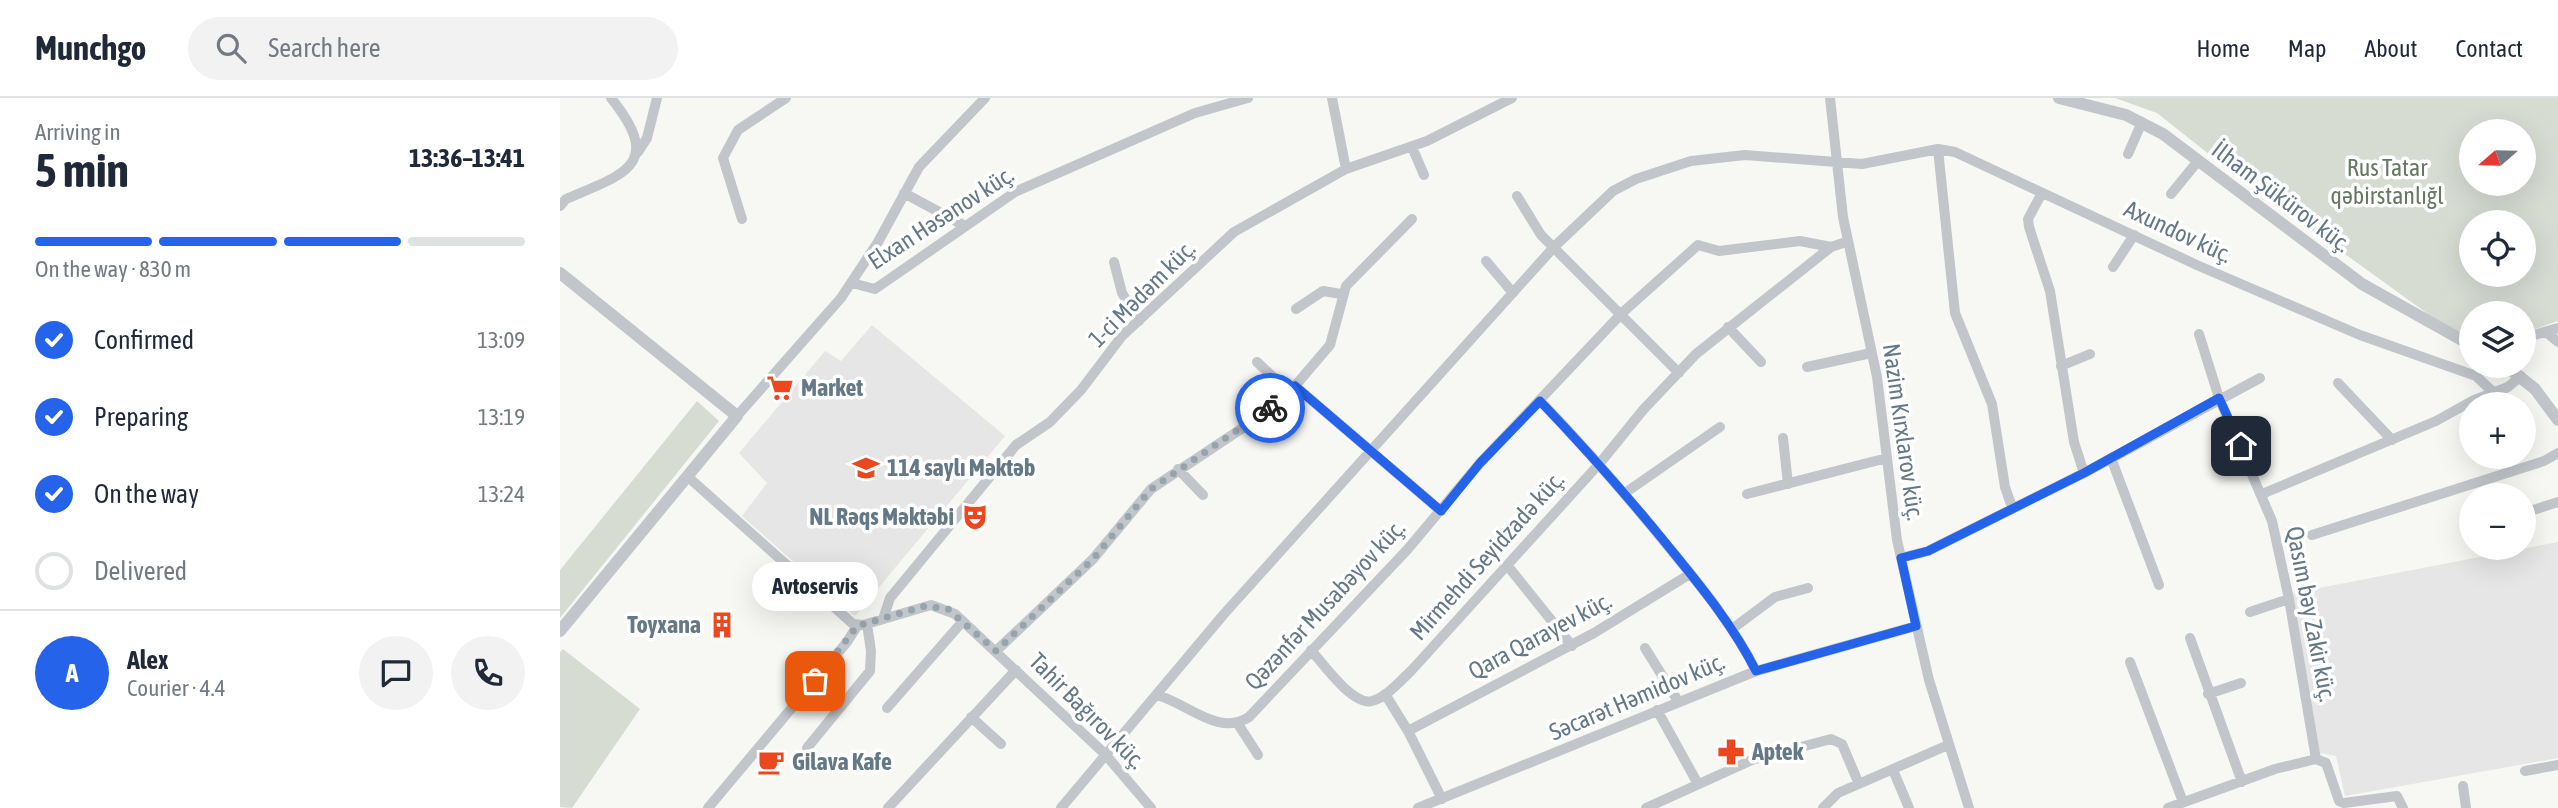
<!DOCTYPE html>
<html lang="en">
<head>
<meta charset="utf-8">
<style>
	body { margin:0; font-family:"Asap Condensed",sans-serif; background:#f2f2f3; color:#1f2937; height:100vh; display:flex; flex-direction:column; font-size:26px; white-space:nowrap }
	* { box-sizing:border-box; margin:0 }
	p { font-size:23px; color:#747a83 }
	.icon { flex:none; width:38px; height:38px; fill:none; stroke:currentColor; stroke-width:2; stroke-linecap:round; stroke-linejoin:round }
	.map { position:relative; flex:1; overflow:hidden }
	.panel { display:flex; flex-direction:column; background:#fff; width:560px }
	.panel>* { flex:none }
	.needle { width:46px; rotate:250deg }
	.controls { position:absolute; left:1899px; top:21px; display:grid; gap:14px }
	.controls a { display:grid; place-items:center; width:77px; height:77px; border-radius:50%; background:#fff; box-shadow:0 7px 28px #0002; font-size:35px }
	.pin { position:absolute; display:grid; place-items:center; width:60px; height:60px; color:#fff; margin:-30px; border-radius:14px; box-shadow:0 4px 10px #0006 }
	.courier { position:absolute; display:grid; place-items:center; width:70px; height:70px; margin:-35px; border:5px solid #2563eb; border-radius:50%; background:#fff; color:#222; box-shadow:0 2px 9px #0007 }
	.bubble { position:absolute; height:49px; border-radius:24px; background:#fff; box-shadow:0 7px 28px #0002; font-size:23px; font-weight:700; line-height:49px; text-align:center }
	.overview em { font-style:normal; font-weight:700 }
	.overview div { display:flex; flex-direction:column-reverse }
	.overview { display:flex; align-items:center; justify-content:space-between; height:119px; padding:0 35px }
	h1 { font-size:46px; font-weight:700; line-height:52px }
	.bar { display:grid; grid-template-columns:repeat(4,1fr); gap:10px 7px; align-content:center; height:84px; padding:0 35px }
	.bar i { height:9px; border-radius:5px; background:#e0e1e3 }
	.bar .on { background:#2563eb }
	.bar p { grid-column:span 4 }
	.line { display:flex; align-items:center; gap:18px; padding:0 35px; border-top:2px solid #e0e1e3 }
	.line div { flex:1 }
	.round { display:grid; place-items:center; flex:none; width:74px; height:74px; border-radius:37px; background:#f2f2f3 }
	ol { padding:0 35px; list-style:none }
	li { display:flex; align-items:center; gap:21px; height:77px }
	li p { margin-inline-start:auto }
	li .icon { padding:7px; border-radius:50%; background:#2563eb; color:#fff; stroke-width:4 }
	li:last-child { color:#747a83 }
	li i { width:38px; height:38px; border:4px solid #e0e1e3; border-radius:50% }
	header { display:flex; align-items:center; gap:42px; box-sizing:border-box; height:98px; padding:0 35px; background:#fff; border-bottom:2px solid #e0e1e3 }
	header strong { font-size:33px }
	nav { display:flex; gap:38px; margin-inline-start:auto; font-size:24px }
	.search { width:490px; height:63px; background:#f2f2f3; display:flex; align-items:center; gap:18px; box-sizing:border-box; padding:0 24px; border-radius:38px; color:#747a83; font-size:26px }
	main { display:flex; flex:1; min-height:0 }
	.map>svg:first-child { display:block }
</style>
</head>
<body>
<header>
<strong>Munchgo</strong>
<div class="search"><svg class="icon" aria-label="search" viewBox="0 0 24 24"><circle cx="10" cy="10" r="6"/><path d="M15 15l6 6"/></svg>Search here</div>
<nav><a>Home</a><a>Map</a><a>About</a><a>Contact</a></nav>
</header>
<main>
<section class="panel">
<div class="overview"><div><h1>5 min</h1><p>Arriving in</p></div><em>13:36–13:41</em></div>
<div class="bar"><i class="on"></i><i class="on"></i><i class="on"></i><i></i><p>On the way · 830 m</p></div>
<ol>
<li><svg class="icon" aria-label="check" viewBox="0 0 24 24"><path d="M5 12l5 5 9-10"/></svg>Confirmed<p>13:09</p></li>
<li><svg class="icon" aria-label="check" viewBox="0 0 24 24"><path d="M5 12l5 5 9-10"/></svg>Preparing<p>13:19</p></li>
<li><svg class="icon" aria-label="check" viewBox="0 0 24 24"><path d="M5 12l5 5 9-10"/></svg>On the way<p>13:24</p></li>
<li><i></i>Delivered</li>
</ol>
<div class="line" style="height:126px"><b class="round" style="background:#2563eb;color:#fff">A</b><div><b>Alex</b><p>Courier · 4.4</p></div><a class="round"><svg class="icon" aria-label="chat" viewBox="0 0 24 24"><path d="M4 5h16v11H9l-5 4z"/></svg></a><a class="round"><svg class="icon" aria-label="phone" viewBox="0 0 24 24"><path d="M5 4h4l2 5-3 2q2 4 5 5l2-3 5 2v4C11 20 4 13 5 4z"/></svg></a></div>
</section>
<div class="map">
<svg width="1998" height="710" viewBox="0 0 1998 710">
	<rect width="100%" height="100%" fill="#f7f7f4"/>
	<path fill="#e5e6e5" d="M 312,227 L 445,338 L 295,518 L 182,418 L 207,385 L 179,355 L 265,253 L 281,263 Z
		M 1998,444 L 1998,660 L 1785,698 L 1776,658 L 1760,655 L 1733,495 Z"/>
	<path fill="#d7dcd3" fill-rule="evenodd" d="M 1555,0 L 1998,0 L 1998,223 L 1964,235 L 1964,215 L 1911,215 L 1911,247 L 1674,76 L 1597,15 ZM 1911,33 L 1964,33 L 1964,86 L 1911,86 ZM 1911,124 L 1964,124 L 1964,177 L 1911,177 Z
		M 137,303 L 159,323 L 0,520 L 0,472 Z
		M 3,551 L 80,611 L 12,710 L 0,709 L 0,554 Z"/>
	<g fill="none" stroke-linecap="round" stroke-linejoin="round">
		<path stroke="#c2c6ca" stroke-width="10" d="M 772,0 L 786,71
			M 1270,0 L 1283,119 L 1317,279 L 1337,442 L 1369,582 L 1409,710
			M 852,49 L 864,77
			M 1378,51 L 1395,215 L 1432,306 L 1445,389 L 1452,409
			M 78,54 L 87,40 L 97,0
			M 1568,56 L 1582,24
			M 344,95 L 405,128
			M 1482,95 L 1468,121 L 1469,129 L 1490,193 L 1514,344 L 1524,375
			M 1611,96 L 1638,63
			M 957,98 L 981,137 L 1119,275
			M 0,108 L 6,101 C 64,76 105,67 51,0
			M 182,121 L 163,60 L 178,32 L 226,0
			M 926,163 L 953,195
			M 554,164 L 562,195 L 579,223
			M 1553,169 L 1574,137
			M 292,185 L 315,191 L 455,94 L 635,15 L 688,0
			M 736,211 L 763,193 L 781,196
			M 1168,229 L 1201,264
			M 1986,234 L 1998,244
			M 1964,240 L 1998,230
			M 697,264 L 729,294
			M 1501,268 L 1530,256
			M 1247,269 L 1311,255
			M 1778,285 L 1832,342
			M 735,288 L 881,413
			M 980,303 C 1025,349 1066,397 1107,447 C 1140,487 1173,527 1196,573
			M 177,318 L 281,200 L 318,144 L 359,69 L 425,0
			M 1223,340 L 1228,386
			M 1551,360 L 1599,487
			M 618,371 L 643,397
			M 127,378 L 293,526 L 303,527 L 371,507 L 395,516 L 545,656 L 591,710
			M 1065,395 L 1160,329
			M 1187,396 L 1327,360
			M 1702,396 L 1876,323 L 1912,303 L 1948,289 L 1961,278
			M 1964,415 L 1998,404
			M 1752,437 L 1984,363 L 1998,355
			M 1341,460 L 1368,453 L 1524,375 L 1700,280
			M 947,467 L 1012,548
			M 1690,514 L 1729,501
			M 323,521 L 330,500 L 456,347 L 490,324 L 521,292 L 562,238 L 674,134 L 786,71 L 867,43 L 952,0
			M 1172,531 L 1215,499 L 1248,490
			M 1630,540 L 1682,684
			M 1085,550 L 1118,603
			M 751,552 C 763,566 793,608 812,603 C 827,599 840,583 851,573 L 1040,365 L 1083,312 L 1136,256 L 1271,149 L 1286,144
			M 436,553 L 533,461 L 591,391 L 696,321 L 735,288 L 770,247 L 786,188 L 852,121
			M 1570,564 L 1623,704
			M 825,596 L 848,633 L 882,701
			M 1648,596 L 1681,585
			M 597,597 C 627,605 659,639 689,619 L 847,452 L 920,365 L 1062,215 L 1138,147 L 1159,153 L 1240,143 L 1271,149
			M 327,610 L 403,523
			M 1097,612 L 1138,686
			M 411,619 L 441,646
			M 678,626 L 698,657
			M 848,633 L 1034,535 L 1130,476
			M 247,650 L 310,573 L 311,553 L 307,526
			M 1756,661 L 1766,665 L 1779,703 L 1784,705 L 1837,698 L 1843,710
			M 1333,672 L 1349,710
			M 1965,673 L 1998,667
			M 1903,688 L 1906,710
			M 148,710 L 287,544 L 297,528
			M 328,710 L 456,572
			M 501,710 L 664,516 L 994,149 L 1053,93 L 1076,81 L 1131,63 L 1185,57 L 1302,66 L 1378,51 L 1395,54 L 1639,168 L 1800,237 L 1916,278 L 1934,295
			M 858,710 L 1196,573 L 1356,528
			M 1086,710 L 1192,662 L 1271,641 L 1282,646 L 1299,686
			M 1263,710 L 1278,695 L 1388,647
			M 1608,710 L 1715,671 L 1756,661 L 1729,501 L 1712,423 L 1659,300 L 1639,236"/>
		<path stroke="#c2c6ca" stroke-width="12" d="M 1499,0 L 1566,17 L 1603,36 L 1802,186 L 1911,247
			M 0,175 L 177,318 L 0,533
			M 1946,268 L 1975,291 L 1998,322"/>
	</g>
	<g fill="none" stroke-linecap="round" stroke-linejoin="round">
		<path stroke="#98a4ac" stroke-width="7" stroke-dasharray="0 12.6" d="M 255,583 L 297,528 L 365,508 L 388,511 L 436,553 L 533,461 L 591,391 L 710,310"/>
		<path stroke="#2563eb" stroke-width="9" d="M 710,310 L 735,288 L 881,413 L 920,365 L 980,303 C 1023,348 1064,394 1104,443 C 1137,484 1172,525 1196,573 L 1356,528 L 1341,460 L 1368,453 L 1524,375 L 1659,300 L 1681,348"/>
	</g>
	<defs>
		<g id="supermarket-bare" transform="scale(2.1)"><path d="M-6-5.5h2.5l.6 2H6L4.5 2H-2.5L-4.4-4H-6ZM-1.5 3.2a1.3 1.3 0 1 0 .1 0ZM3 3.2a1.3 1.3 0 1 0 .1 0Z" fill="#eb4820" stroke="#fff" stroke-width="2.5" paint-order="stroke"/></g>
		<g id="school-bare" transform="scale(2.1)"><path d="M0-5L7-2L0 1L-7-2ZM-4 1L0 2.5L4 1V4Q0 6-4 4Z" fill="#eb4820" stroke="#fff" stroke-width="2.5" paint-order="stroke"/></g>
		<g id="theatre-bare" transform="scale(2.1)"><path d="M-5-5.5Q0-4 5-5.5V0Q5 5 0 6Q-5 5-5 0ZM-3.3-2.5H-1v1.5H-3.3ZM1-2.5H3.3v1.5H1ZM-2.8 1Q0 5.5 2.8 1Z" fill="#eb4820" stroke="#fff" stroke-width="2.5" paint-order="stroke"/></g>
		<g id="building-bare" transform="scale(2.1)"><path d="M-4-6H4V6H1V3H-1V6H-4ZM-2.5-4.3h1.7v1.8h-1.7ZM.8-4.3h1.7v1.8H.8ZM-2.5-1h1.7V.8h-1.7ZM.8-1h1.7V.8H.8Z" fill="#eb4820" stroke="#fff" stroke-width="2.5" paint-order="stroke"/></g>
		<g id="pharmacy-bare" transform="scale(2.1)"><path d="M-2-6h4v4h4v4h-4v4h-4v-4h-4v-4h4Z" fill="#eb4820" stroke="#fff" stroke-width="2.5" paint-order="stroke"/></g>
		<g id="cafe-bare" transform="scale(2.1)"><path d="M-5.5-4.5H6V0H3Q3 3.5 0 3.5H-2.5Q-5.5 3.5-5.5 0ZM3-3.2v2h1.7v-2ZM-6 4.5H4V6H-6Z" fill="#eb4820" stroke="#fff" stroke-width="2.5" paint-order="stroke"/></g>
	</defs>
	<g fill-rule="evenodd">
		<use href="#supermarket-bare" x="220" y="290"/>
		<use href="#school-bare" x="306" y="370"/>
		<use href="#theatre-bare" x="415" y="419"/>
		<use href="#building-bare" x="162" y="527"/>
		<use href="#pharmacy-bare" x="1171" y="654"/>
		<use href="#cafe-bare" x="211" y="664"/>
	</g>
	<g text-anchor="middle" stroke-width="7" stroke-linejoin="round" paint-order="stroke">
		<g font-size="24" fill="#667860" stroke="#fff">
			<text x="1827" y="78">Rus Tatar<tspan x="1827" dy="28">qəbirstanlığl</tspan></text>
		</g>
		<g font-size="24" fill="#657886" stroke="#fff">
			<text transform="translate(1721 99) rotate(37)" y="8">İlham Şükürov küç.</text>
			<text transform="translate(381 120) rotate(-33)" y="8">Elxan Həsənov küç.</text>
			<text transform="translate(1618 134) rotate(25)" y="8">Axundov küç.</text>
			<text transform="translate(582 196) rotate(-45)" y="8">1-ci Mədəm küç.</text>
			<text transform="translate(1343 334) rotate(82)" y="8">Nazim Kırxlarov küç.</text>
			<text transform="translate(927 458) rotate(-48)" y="8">Mirmehdi Seyidzadə küç.</text>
			<text transform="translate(765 507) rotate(-47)" y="8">Qəzənfər Musabəyov küç.</text>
			<text transform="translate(1751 516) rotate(79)" y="8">Qasım bəy Zakir küç.</text>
			<text transform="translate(980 538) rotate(-28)" y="8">Qara Qarayev küç.</text>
			<text transform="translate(1077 599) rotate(-23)" y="8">Səcarət Həmidov küç.</text>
			<text transform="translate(527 613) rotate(45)" y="8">Tahir Bağırov küç.</text>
		</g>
		<g font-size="24" font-weight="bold" fill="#657886" stroke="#fff" text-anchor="start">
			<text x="241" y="298">Market</text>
			<text x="327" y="378">114 saylı Məktəb</text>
			<text x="394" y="427" text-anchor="end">NL Rəqs Məktəbi</text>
			<text x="141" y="535" text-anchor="end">Toyxana</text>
			<text x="1192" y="662">Aptek</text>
			<text x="232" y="672">Gilava Kafe</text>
		</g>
	</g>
</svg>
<div class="controls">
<a><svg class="needle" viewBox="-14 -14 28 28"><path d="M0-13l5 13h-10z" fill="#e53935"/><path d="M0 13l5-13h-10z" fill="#747a83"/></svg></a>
<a><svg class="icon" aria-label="locate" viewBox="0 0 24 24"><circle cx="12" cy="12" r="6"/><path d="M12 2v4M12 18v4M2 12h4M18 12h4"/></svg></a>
<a><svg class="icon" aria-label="layers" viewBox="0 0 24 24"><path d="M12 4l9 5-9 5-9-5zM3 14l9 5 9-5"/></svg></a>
<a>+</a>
<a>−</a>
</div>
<div class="pin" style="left:255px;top:583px;background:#ea580c"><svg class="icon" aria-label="bag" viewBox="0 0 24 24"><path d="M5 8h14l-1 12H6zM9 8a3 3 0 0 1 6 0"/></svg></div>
<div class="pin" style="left:1681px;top:348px;background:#1f2937"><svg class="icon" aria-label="home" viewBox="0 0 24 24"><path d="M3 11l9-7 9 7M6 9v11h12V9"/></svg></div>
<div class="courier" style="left:710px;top:310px"><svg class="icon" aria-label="bike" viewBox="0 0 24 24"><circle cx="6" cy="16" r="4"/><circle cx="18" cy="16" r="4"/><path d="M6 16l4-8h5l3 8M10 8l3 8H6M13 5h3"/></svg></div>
<div class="bubble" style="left:192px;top:464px;width:126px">Avtoservis</div>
</div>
</main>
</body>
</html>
